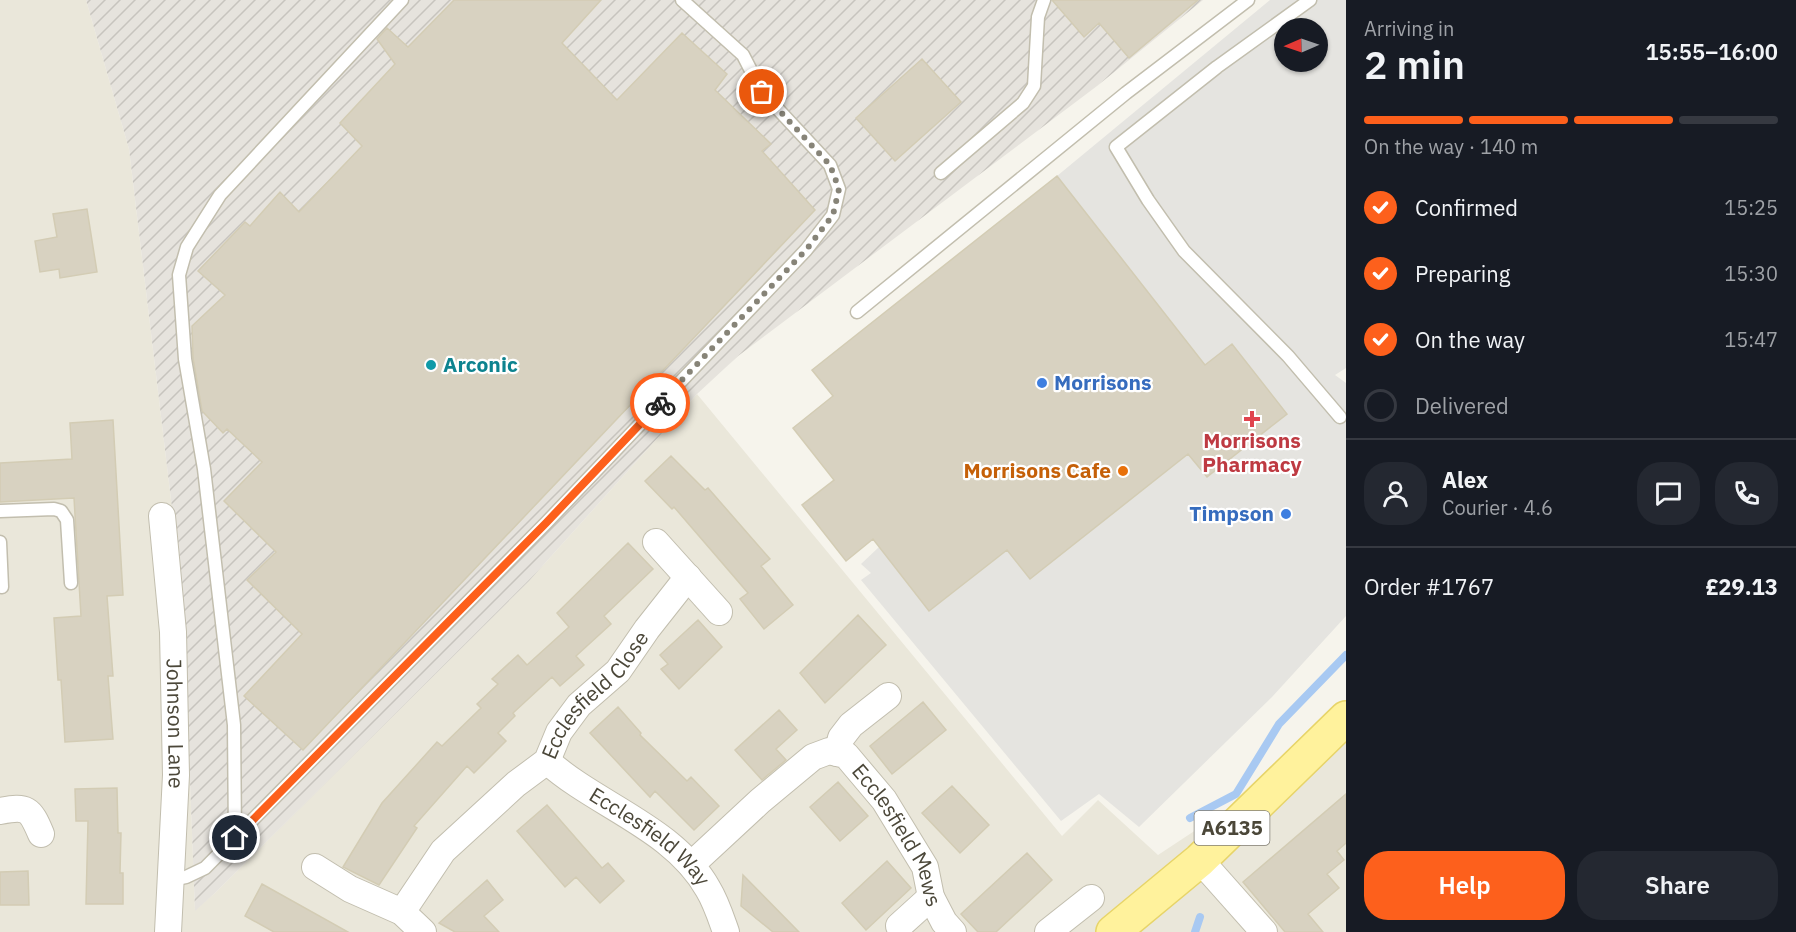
<!DOCTYPE html>
<html lang="en">
<head>
<meta charset="utf-8">
<style>
	body { margin:0; font-family:"IBM Plex Sans",sans-serif; background:#242831; color:#f1f3f6; height:100vh; display:flex; flex-direction:column; font-size:22px; white-space:nowrap }
	* { box-sizing:border-box; margin:0 }
	p { font-size:20px; color:#9ea1a6 }
	.icon { flex:none; width:33px; height:33px; fill:none; stroke:currentColor; stroke-width:2; stroke-linecap:round; stroke-linejoin:round }
	.map { position:relative; flex:1; overflow:hidden }
	.side { display:flex; flex-direction:column; background:#171b24; width:450px }
	.side>* { flex:none }
	.needle { width:39px; rotate:268deg }
	.tools { position:absolute; left:1274px; top:18px; display:grid; gap:12px }
	.tools a { display:grid; place-items:center; width:54px; height:54px; border-radius:50%; background:#171b24; box-shadow:0 2px 4px #0004; font-size:30px }
	.pin { position:absolute; display:grid; place-items:center; width:51px; height:51px; color:#fff; margin:-26px; border:3px solid #fff; border-radius:50%; box-shadow:0 2px 6px #0007 }
	.courier { position:absolute; display:grid; place-items:center; width:60px; height:60px; margin:-30px; border:4px solid #fd601c; border-radius:50%; background:#fff; color:#222; box-shadow:0 2px 8px #0007 }
	.overview em { font-style:normal; font-weight:600 }
	.overview div { display:flex; flex-direction:column-reverse }
	.overview { display:flex; align-items:center; justify-content:space-between; height:102px; padding:0 18px }
	h1 { font-size:39px; font-weight:600; line-height:45px }
	.bar { display:grid; grid-template-columns:repeat(4,1fr); gap:9px 6px; align-content:center; height:72px; padding:0 18px }
	.bar i { height:8px; border-radius:4px; background:#363941 }
	.bar .selected { background:#fd601c }
	.bar p { grid-column:span 4 }
	.line { display:flex; align-items:center; gap:15px; padding:0 18px; border-top:2px solid #363941 }
	.line div { flex:1 }
	.round { display:grid; place-items:center; flex:none; width:63px; height:63px; border-radius:24px; background:#242831 }
	ol { padding:0 18px; list-style:none }
	li { display:flex; align-items:center; gap:18px; height:66px }
	li p { margin-inline-start:auto }
	li .icon { padding:6px; border-radius:50%; background:#fd601c; color:#fff; stroke-width:4 }
	li:last-child { color:#9ea1a6 }
	li i { width:33px; height:33px; border:3px solid #363941; border-radius:50% }
	.cta { display:flex; gap:12px; margin-top:auto; padding:12px 18px }
	.cta a { flex:1; height:69px; border-radius:24px; background:#fd601c; color:#fff; font-size:24px; font-weight:600; line-height:69px; text-align:center }
	.cta a+a { background:#242831; color:#f1f3f6 }
	main { display:flex; flex:1; min-height:0 }
	.map>svg:first-child { display:block }
</style>
</head>
<body>
<main>
<div class="map">
<svg width="1346" height="932" viewBox="0 0 1346 932">
	<defs>
		<pattern id="industrial-furrows" width="10" height="10" patternUnits="userSpaceOnUse" patternTransform="scale(1.5)"><rect width="10" height="10" fill="#e6e3dd"/><path d="M-1 1l2-2M0 10L10 0M9 11l2-2" fill="none" stroke="#c7c4be"/></pattern>
	</defs>
	<rect width="100%" height="100%" fill="#f6f4ec"/>
	<path fill="#eae7da" d="M 0,0 L 86,0 L 129,149 L 183,600 L 195,910 L 215,893 L 529,581 L 697,394 L 1062,836 L 1098,800 L 1158,855 L 1346,731 L 1346,932 L 0,932 Z"/>
	<path fill="url(#industrial-furrows)" d="M 86,0 L 1203,0 L 1097,86 L 738,356 L 697,394 L 529,581 L 215,893 L 195,911 L 183,600 L 129,149 Z"/>
	<path fill="#e5e4e0" fill-rule="evenodd" d="M 1270,0 L 1346,0 L 1346,368 L 1335,375 L 1346,383 L 1346,616 L 1272,697 L 1139,827 L 1099,794 L 1061,821 L 861,580 L 871,573 L 861,564 L 879,547 L 929,611 L 1007,550 L 1030,579 L 1188,454 L 1207,477 L 1287,414 L 1205,365 L 1057,176 ZM 1284,28 L 1317,28 L 1317,62 L 1284,62 Z"/>
	<g fill="none" stroke-linecap="round" stroke-linejoin="round">
		<path stroke="#a8c9f2" stroke-width="8" d="M 1190,818 L 1236,794 L 1279,724 L 1346,655
			M 1195,932 L 1200,917"/>
	</g>
	<path fill="#d8d2c1" stroke="#d3ccb4" stroke-width="1.5" d="M 454,0 L 601,0 L 562,43 L 617,100 L 682,33 L 727,74 L 715,90 L 771,144 L 762,151 L 815,210 L 303,750 L 244,696 L 302,634 L 247,580 L 276,552 L 224,501 L 262,462 L 227,429 L 223,433 L 202,411 L 193,358 L 192,326 L 225,295 L 198,271 L 245,222 L 250,226 L 280,192 L 299,212 L 362,146 L 340,123 L 395,64 L 377,39 L 387,28 L 408,47 Z
		M 1052,0 L 1198,0 L 1129,58 L 1099,23 L 1084,37 Z
		M 922,59 L 961,102 L 895,161 L 856,118 Z
		M 1057,176 L 1205,365 L 1232,344 L 1287,414 L 1207,477 L 1188,454 L 1030,579 L 1007,550 L 929,611 L 873,539 L 846,561 L 802,505 L 834,480 L 793,428 L 833,396 L 812,370 Z
		M 87,209 L 97,272 L 60,278 L 59,269 L 40,272 L 35,241 L 57,237 L 53,214 Z
		M 113,420 L 123,595 L 107,596 L 113,676 L 108,676 L 113,739 L 65,742 L 61,680 L 58,680 L 54,618 L 81,616 L 74,498 L 0,502 L 0,463 L 72,459 L 70,423 Z
		M 671,456 L 705,490 L 708,488 L 770,559 L 761,566 L 793,605 L 764,629 L 740,599 L 748,593 L 674,507 L 672,509 L 645,481 Z
		M 628,543 L 653,569 L 604,616 L 611,624 L 576,656 L 584,665 L 560,686 L 552,677 L 513,713 L 515,716 L 498,733 L 506,741 L 474,773 L 467,766 L 414,826 L 417,828 L 379,885 L 343,867 L 382,803 L 437,742 L 442,746 L 481,708 L 477,704 L 498,684 L 492,679 L 518,655 L 527,665 L 569,627 L 557,613 Z
		M 858,615 L 886,645 L 825,703 L 800,673 Z
		M 698,620 L 722,647 L 679,689 L 661,669 L 668,664 L 660,655 Z
		M 923,702 L 946,730 L 892,774 L 870,746 Z
		M 618,707 L 641,733 L 640,735 L 687,781 L 691,777 L 719,806 L 694,830 L 655,791 L 650,797 L 590,733 Z
		M 779,710 L 797,730 L 776,749 L 786,760 L 762,780 L 735,750 Z
		M 838,782 L 868,816 L 840,841 L 810,807 Z
		M 952,786 L 989,825 L 960,853 L 922,813 Z
		M 117,788 L 118,833 L 121,833 L 120,873 L 123,873 L 123,904 L 86,904 L 88,821 L 76,821 L 75,789 Z
		M 1346,794 L 1346,843 L 1337,851 L 1344,860 L 1327,874 L 1339,888 L 1308,914 L 1323,932 L 1285,932 L 1243,882 Z
		M 547,805 L 602,868 L 608,863 L 624,881 L 600,903 L 576,877 L 565,887 L 517,831 Z
		M 1027,853 L 1052,880 L 996,932 L 978,932 L 961,914 Z
		M 887,861 L 911,888 L 866,930 L 842,903 Z
		M 28,871 L 29,905 L 0,905 L 0,872 Z
		M 743,875 L 799,932 L 773,932 L 741,906 Z
		M 487,880 L 503,900 L 484,916 L 499,932 L 455,932 L 439,923 Z
		M 262,884 L 348,932 L 274,932 L 245,916 Z"/>
	<g fill="none" stroke-linecap="round" stroke-linejoin="round">
		<g stroke="#c2beae" stroke-width="15">
			<path id="lane" d="M 1310,0 L 1217,67 L 1116,147 L 1148,200 L 1184,251 L 1288,356 L 1340,417
				M 941,173 L 1023,103 L 1034,86 L 1038,17 L 1044,0
				M 857,312 L 1126,93 L 1248,0
				M 0,511 L 54,509 L 61,511 L 67,520 L 71,583
				M 0,542 L 2,587
				M 235,838 L 234,725 L 204,469 L 185,359 L 179,275 L 187,247 L 220,195 L 402,0
				M 171,880 L 186,877 L 205,868 L 546,523 L 806,250 L 833,215 L 839,189 L 830,165 L 762,92 L 743,55 L 682,0"/>
		</g>
		<g stroke="#c2beae" stroke-width="28">
			<g id="street">
				<path id="s1" d="M 162,516 L 173,632 L 176,775 L 168,932"/>
				<path d="M 656,542 L 719,612"/>
				<path d="M 837,753 L 841,738 L 851,725 L 888,696"/>
				<path id="s2" d="M 547,761 C 597,806 674,828 708,889 C 716,902 721,918 726,932"/>
				<path d="M 0,811 C 27,806 30,808 41,834"/>
				<path d="M 1200,860 L 1264,932"/>
				<path id="s3" d="M 691,865 L 760,801 L 813,757 L 829,751 L 846,755 L 884,800 L 925,867 L 931,897 L 944,922 L 953,932"/>
				<path d="M 315,867 L 350,889 L 402,912 L 423,932"/>
				<path id="s4" d="M 402,912 L 443,851 L 516,784 L 547,761 L 559,732 L 579,705 L 618,671 L 647,629 L 688,577"/>
				<path d="M 899,926 L 931,897"/>
				<path d="M 1048,932 L 1091,898"/>
			</g>
		</g>
		<g stroke="#e7d469" stroke-width="36">
			<path id="primary" d="M 1113,932 L 1200,860 L 1346,718"/>
		</g>
		<use href="#lane" stroke="#fff" stroke-width="12"/>
		<use href="#street" stroke="#fff" stroke-width="26"/>
		<use href="#primary" stroke="#fff29c" stroke-width="33"/>
	</g>
	<g fill="none" stroke-linecap="round" stroke-linejoin="round">
		<path stroke="#878478" stroke-width="6" stroke-dasharray="0 10.8" d="M 660,403 L 806,250 L 833,215 L 839,189 L 830,165 L 762,92"/>
		<path stroke="#fd601c" stroke-width="8" d="M 235,838 L 546,523 L 660,403"/>
	</g>
	<circle fill="#0f9aa8" stroke="#fff" stroke-width="2" cx="431" cy="365" r="6"/>
	<g fill="#3f7fe0" stroke="#fff" stroke-width="2">
		<circle cx="1042" cy="383" r="6"/>
		<circle cx="1286" cy="514" r="6"/>
	</g>
	<path fill="#e0444e" stroke="#fff" stroke-width="2" d="M1249 410h6v6h6v6h-6v6h-6v-6h-6v-6h6z"/>
	<circle fill="#e8710a" stroke="#fff" stroke-width="2" cx="1123" cy="471" r="6"/>
	<g text-anchor="middle" stroke-width="4.5" stroke-linejoin="round" paint-order="stroke">
		<rect fill="#fff" stroke="#817e74" stroke-width="1.5" x="1194.5" y="811" width="75" height="34" rx="4.5"/>
		<g font-size="20" font-weight="bold" fill="#4b4739">
			<text x="1232" y="835">A6135</text>
		</g>
		<g font-size="21" font-weight="bold" fill="#0d838f" stroke="#fff" text-anchor="start">
			<text x="443" y="372">Arconic</text>
		</g>
		<g font-size="21" font-weight="bold" fill="#366cbe" stroke="#fff" text-anchor="start">
			<text x="1054" y="390">Morrisons</text>
			<text x="1274" y="521" text-anchor="end">Timpson</text>
		</g>
		<g font-size="21" font-weight="bold" fill="#be3a42" stroke="#fff">
			<text x="1252" y="448">Morrisons<tspan x="1252" dy="24">Pharmacy</tspan></text>
		</g>
		<g font-size="21" font-weight="bold" fill="#c56008" stroke="#fff" text-anchor="end">
			<text x="1111" y="478">Morrisons Cafe</text>
		</g>
		<g font-size="21" fill="#4b4739" stroke="#fff">
			<text dy="7" stroke="none"><textPath href="#s4" startOffset="294">Ecclesfield Close</textPath></text>
			<text dy="7" stroke="none"><textPath href="#s1" startOffset="208">Johnson Lane</textPath></text>
			<text dy="7" stroke="none"><textPath href="#s3" startOffset="294">Ecclesfield Mews</textPath></text>
			<text dy="7" stroke="none"><textPath href="#s2" startOffset="128">Ecclesfield Way</textPath></text>
		</g>
	</g>
</svg>
<div class="tools">
<a><svg class="needle" viewBox="-14 -14 28 28"><path d="M0-13l5 13h-10z" fill="#e53935"/><path d="M0 13l5-13h-10z" fill="#9ea1a6"/></svg></a>
</div>
<div class="pin" style="left:762px;top:92px;background:#ea580c"><svg class="icon" aria-label="bag" viewBox="0 0 24 24"><path d="M5 8h14l-1 12H6zM9 8a3 3 0 0 1 6 0"/></svg></div>
<div class="pin" style="left:235px;top:838px;background:#1f2937"><svg class="icon" aria-label="home" viewBox="0 0 24 24"><path d="M3 11l9-7 9 7M6 9v11h12V9"/></svg></div>
<div class="courier" style="left:660px;top:403px"><svg class="icon" aria-label="bike" viewBox="0 0 24 24"><circle cx="6" cy="16" r="4"/><circle cx="18" cy="16" r="4"/><path d="M6 16l4-8h5l3 8M10 8l3 8H6M13 5h3"/></svg></div>
</div>
<section class="side">
<div class="overview"><div><h1>2 min</h1><p>Arriving in</p></div><em>15:55–16:00</em></div>
<div class="bar"><i class="selected"></i><i class="selected"></i><i class="selected"></i><i></i><p>On the way · 140 m</p></div>
<ol>
<li><svg class="icon" aria-label="check" viewBox="0 0 24 24"><path d="M5 12l5 5 9-10"/></svg>Confirmed<p>15:25</p></li>
<li><svg class="icon" aria-label="check" viewBox="0 0 24 24"><path d="M5 12l5 5 9-10"/></svg>Preparing<p>15:30</p></li>
<li><svg class="icon" aria-label="check" viewBox="0 0 24 24"><path d="M5 12l5 5 9-10"/></svg>On the way<p>15:47</p></li>
<li><i></i>Delivered</li>
</ol>
<div class="line" style="height:108px"><a class="round"><svg class="icon" aria-label="person" viewBox="0 0 24 24"><circle cx="12" cy="8" r="4"/><path d="M4 21q1-7 8-7t8 7"/></svg></a><div><b>Alex</b><p>Courier · 4.6</p></div><a class="round"><svg class="icon" aria-label="chat" viewBox="0 0 24 24"><path d="M4 5h16v11H9l-5 4z"/></svg></a><a class="round"><svg class="icon" aria-label="phone" viewBox="0 0 24 24"><path d="M5 4h4l2 5-3 2q2 4 5 5l2-3 5 2v4C11 20 4 13 5 4z"/></svg></a></div>
<div class="line" style="height:78px"><div>Order #1767</div><b>£29.13</b></div>
<div class="cta"><a>Help</a><a>Share</a></div>
</section>
</main>
</body>
</html>
